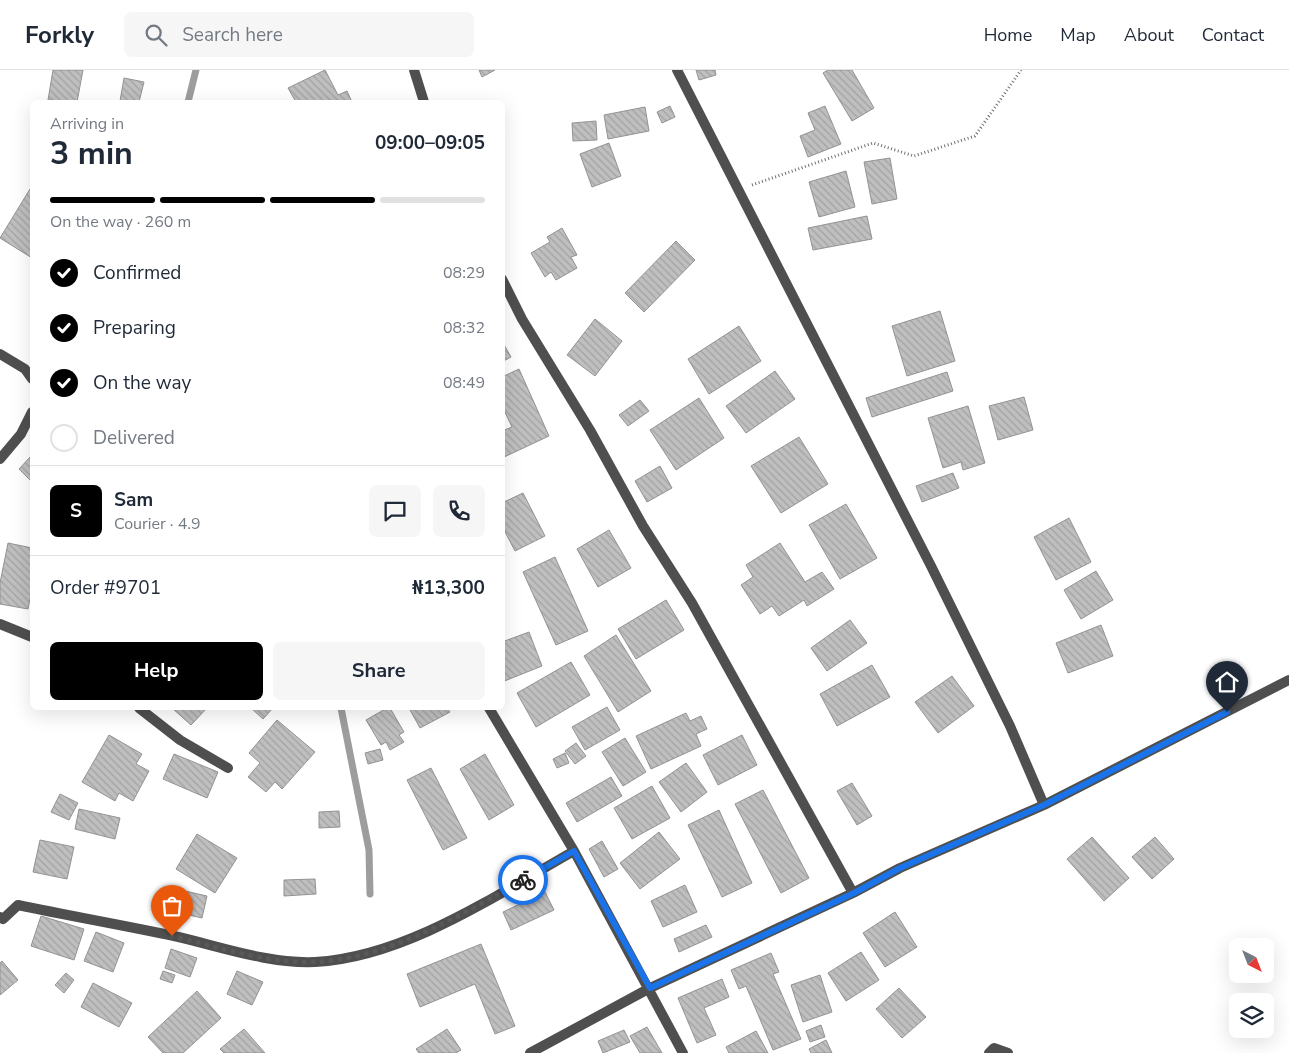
<!DOCTYPE html>
<html lang="en">
<head>
<meta charset="utf-8">
<style>
	body { margin:0; font-family:"Nunito Sans",sans-serif; background:#f6f6f7; color:#1f2937; height:100vh; display:flex; flex-direction:column; font-size:19px; white-space:nowrap }
	* { box-sizing:border-box; margin:0 }
	p { font-size:16px; color:#747a83 }
	.icon { flex:none; width:28px; height:28px; fill:none; stroke:currentColor; stroke-width:2; stroke-linecap:round; stroke-linejoin:round }
	.map { position:relative; flex:1; overflow:hidden }
	.side { position:absolute; left:30px; top:30px; width:475px; height:610px; display:flex; flex-direction:column; background:#fff; border-radius:8px; box-shadow:0 5px 20px #0002 }
	.side>* { flex:none }
	.needle { width:32px; rotate:138deg }
	.fabs { position:absolute; left:1229px; top:868px; display:grid; gap:10px }
	.fabs a { display:grid; place-items:center; width:45px; height:45px; border-radius:8px; background:#fff; box-shadow:0 5px 20px #0002; font-size:25px }
	.pin { position:absolute; display:grid; place-items:center; width:42px; height:42px; color:#fff; margin:-51px -21px; border-radius:50% 50% 50% 0; rotate:-45deg; box-shadow:0 0 5px #0007 }
	.pin .icon { rotate:45deg }
	.courier { position:absolute; display:grid; place-items:center; width:50px; height:50px; margin:-25px; border:4px solid #1a73e8; border-radius:50%; background:#fff; color:#222; box-shadow:0 1px 6px #0007 }
	.overview em { font-style:normal; font-weight:700 }
	.overview div { display:flex; flex-direction:column-reverse }
	.overview { display:flex; align-items:center; justify-content:space-between; height:85px; padding:0 20px }
	h1 { font-size:32px; font-weight:700; line-height:38px }
	.bar { display:grid; grid-template-columns:repeat(4,1fr); gap:8px 5px; align-content:center; height:60px; padding:0 20px }
	.bar i { height:6px; border-radius:4px; background:#e0e1e3 }
	.bar .current { background:#000 }
	.bar p { grid-column:span 4 }
	.line { display:flex; align-items:center; gap:12px; padding:0 20px; border-top:1px solid #e0e1e3 }
	.line div { flex:1 }
	.round { display:grid; place-items:center; flex:none; width:52px; height:52px; border-radius:8px; background:#f6f6f7 }
	ol { padding:0 20px; list-style:none }
	li { display:flex; align-items:center; gap:15px; height:55px }
	li p { margin-inline-start:auto }
	li .icon { padding:5px; border-radius:50%; background:#000; color:#fff; stroke-width:4 }
	li:last-child { color:#747a83 }
	li i { width:28px; height:28px; border:2px solid #e0e1e3; border-radius:50% }
	.cta { display:flex; gap:10px; margin-top:auto; padding:10px 20px }
	.cta a { flex:1; height:58px; border-radius:8px; background:#000; color:#fff; font-size:20px; font-weight:700; line-height:58px; text-align:center }
	.cta a+a { background:#f6f6f7; color:#1f2937 }
	header { display:flex; align-items:center; gap:30px; box-sizing:border-box; height:70px; padding:0 25px; background:#fff; border-bottom:1px solid #e0e1e3 }
	header strong { font-size:24px }
	nav { display:flex; gap:28px; margin-inline-start:auto; font-size:18px }
	.search { width:350px; height:45px; background:#f6f6f7; display:flex; align-items:center; gap:12px; box-sizing:border-box; padding:0 18px; border-radius:8px; color:#747a83; font-size:19px }
	.map>svg:first-child { display:block }
</style>
</head>
<body>
<header>
<strong>Forkly</strong>
<div class="search"><svg class="icon" aria-label="search" viewBox="0 0 24 24"><circle cx="10" cy="10" r="6"/><path d="M15 15l6 6"/></svg>Search here</div>
<nav><a>Home</a><a>Map</a><a>About</a><a>Contact</a></nav>
</header>
<div class="map">
<svg width="1289" height="983" viewBox="0 0 1289 983">
	<defs>
		<pattern id="building-back-hatch" width="6" height="6" patternUnits="userSpaceOnUse" patternTransform="scale(1.25)"><rect width="6" height="6" fill="#bfbfbf"/><path d="M-1 5l2 2M0 0l6 6M5-1l2 2" fill="none" stroke="#a2a2a2"/></pattern>
	</defs>
	<rect width="100%" height="100%" fill="#fff"/>
	<g fill="none" stroke-linecap="round" stroke-linejoin="round">
		<path stroke="#9d9d9d" stroke-width="7" d="M 188,32 L 196,0
			M 341,638 L 369,780 L 370,824"/>
	</g>
	<path fill="url(#building-back-hatch)" stroke="#939393" d="M 53,0 L 83,0 L 77,32 L 48,30 Z
		M 325,0 L 338,25 L 347,21 L 352,32 L 296,32 L 288,18 Z
		M 479,0 L 495,0 L 482,7 Z
		M 696,0 L 715,0 L 716,5 L 699,10 Z
		M 828,0 L 852,0 L 874,38 L 852,51 L 823,3 Z
		M 124,8 L 144,12 L 139,32 L 120,31 Z
		M 670,36 L 675,47 L 662,53 L 657,42 Z
		M 825,36 L 841,74 L 808,87 L 800,66 L 815,60 L 808,43 Z
		M 645,37 L 649,61 L 608,69 L 604,45 Z
		M 596,51 L 597,70 L 573,71 L 572,53 Z
		M 609,73 L 621,106 L 592,117 L 580,84 Z
		M 890,88 L 897,129 L 872,134 L 864,92 Z
		M 846,101 L 855,137 L 819,147 L 809,112 Z
		M 30,119 L 32,120 L 32,188 L 0,168 Z
		M 867,146 L 872,169 L 813,180 L 808,158 Z
		M 562,158 L 577,185 L 571,187 L 577,198 L 556,210 L 551,202 L 545,207 L 531,183 L 550,172 L 547,167 Z
		M 676,171 L 695,190 L 644,242 L 625,223 Z
		M 940,241 L 955,291 L 907,306 L 892,256 Z
		M 595,249 L 622,271 L 595,306 L 567,285 Z
		M 739,256 L 761,291 L 709,324 L 688,289 Z
		M 502,271 L 511,287 L 502,292 Z
		M 519,299 L 549,366 L 502,388 L 502,361 L 512,357 L 502,336 L 502,307 Z
		M 775,301 L 795,329 L 746,363 L 726,336 Z
		M 947,302 L 953,321 L 872,347 L 866,328 Z
		M 1024,327 L 1033,360 L 998,370 L 989,336 Z
		M 699,328 L 724,368 L 676,400 L 650,360 Z
		M 640,330 L 649,341 L 628,356 L 619,345 Z
		M 968,336 L 985,393 L 963,400 L 961,392 L 943,398 L 928,348 Z
		M 799,367 L 828,414 L 781,443 L 751,396 Z
		M 32,385 L 32,412 L 19,399 Z
		M 660,396 L 672,418 L 647,432 L 635,411 Z
		M 953,403 L 959,418 L 922,432 L 916,416 Z
		M 523,423 L 545,466 L 515,481 L 502,456 L 502,433 Z
		M 846,434 L 877,488 L 840,509 L 809,455 Z
		M 1069,448 L 1091,492 L 1056,510 L 1034,467 Z
		M 609,460 L 631,498 L 598,517 L 577,479 Z
		M 8,473 L 32,478 L 32,519 L 28,539 L 0,534 L 0,513 Z
		M 780,473 L 805,512 L 822,502 L 834,519 L 807,536 L 804,530 L 779,546 L 772,536 L 760,544 L 741,515 L 753,507 L 746,495 Z
		M 555,487 L 588,561 L 556,575 L 523,502 Z
		M 1096,501 L 1113,530 L 1081,549 L 1064,520 Z
		M 666,530 L 684,560 L 636,589 L 618,559 Z
		M 850,550 L 867,573 L 827,601 L 811,578 Z
		M 1101,555 L 1113,586 L 1068,603 L 1056,573 Z
		M 529,562 L 542,596 L 502,612 L 502,572 Z
		M 616,565 L 651,621 L 618,642 L 584,586 Z
		M 571,592 L 590,625 L 536,657 L 517,623 Z
		M 872,595 L 890,627 L 837,656 L 820,624 Z
		M 952,606 L 974,636 L 938,663 L 915,632 Z
		M 607,637 L 620,660 L 585,680 L 572,657 Z
		M 172,638 L 207,638 L 191,655 Z
		M 251,638 L 273,638 L 263,649 Z
		M 387,638 L 390,638 L 404,662 L 399,665 L 404,672 L 390,680 L 386,672 L 381,675 L 366,650 Z
		M 409,638 L 447,638 L 450,642 L 420,658 Z
		M 686,643 L 690,651 L 701,646 L 707,659 L 696,664 L 701,676 L 651,699 L 636,666 Z
		M 277,650 L 315,682 L 282,719 L 275,712 L 266,722 L 248,707 L 260,693 L 249,683 Z
		M 109,665 L 142,684 L 136,694 L 149,701 L 133,731 L 119,723 L 115,731 L 82,712 Z
		M 742,665 L 757,695 L 718,715 L 703,685 Z
		M 625,668 L 646,702 L 623,716 L 602,682 Z
		M 576,673 L 586,686 L 575,694 L 565,681 Z
		M 380,679 L 383,690 L 368,694 L 365,683 Z
		M 565,683 L 569,693 L 557,698 L 553,689 Z
		M 174,684 L 218,702 L 207,728 L 163,709 Z
		M 485,684 L 514,735 L 489,750 L 460,699 Z
		M 686,693 L 707,722 L 681,742 L 659,712 Z
		M 431,698 L 467,768 L 443,780 L 407,710 Z
		M 611,707 L 622,726 L 577,752 L 566,733 Z
		M 852,713 L 872,746 L 857,755 L 837,721 Z
		M 652,716 L 670,748 L 632,769 L 614,738 Z
		M 763,720 L 809,808 L 781,823 L 735,734 Z
		M 60,724 L 78,733 L 69,750 L 51,742 Z
		M 79,739 L 120,748 L 115,769 L 75,759 Z
		M 719,740 L 752,813 L 722,827 L 688,755 Z
		M 339,741 L 340,757 L 319,758 L 319,742 Z
		M 659,762 L 680,789 L 640,819 L 620,793 Z
		M 197,764 L 237,788 L 215,823 L 176,799 Z
		M 1092,767 L 1129,808 L 1104,831 L 1067,789 Z
		M 1155,767 L 1174,789 L 1152,809 L 1132,787 Z
		M 40,770 L 74,777 L 67,809 L 33,802 Z
		M 602,771 L 618,799 L 604,807 L 589,779 Z
		M 315,809 L 316,824 L 284,826 L 284,810 Z
		M 685,815 L 697,842 L 663,857 L 651,831 Z
		M 172,818 L 207,826 L 202,848 L 167,840 Z
		M 545,822 L 554,840 L 511,860 L 503,842 Z
		M 895,842 L 917,877 L 885,897 L 863,863 Z
		M 41,846 L 84,859 L 74,890 L 31,876 Z
		M 706,855 L 712,867 L 679,882 L 674,869 Z
		M 96,862 L 124,873 L 113,902 L 84,891 Z
		M 481,874 L 515,956 L 495,964 L 475,914 L 420,937 L 407,904 Z
		M 171,879 L 197,888 L 190,907 L 165,898 Z
		M 861,882 L 879,910 L 846,931 L 828,903 Z
		M 771,883 L 779,902 L 773,904 L 801,969 L 773,980 L 746,916 L 739,919 L 731,900 Z
		M 2,891 L 18,910 L 0,925 L 0,893 Z
		M 163,901 L 175,905 L 172,913 L 160,909 Z
		M 237,901 L 263,912 L 252,935 L 227,924 Z
		M 66,903 L 74,910 L 64,923 L 55,915 Z
		M 820,905 L 832,942 L 803,952 L 791,915 Z
		M 722,909 L 729,927 L 704,938 L 716,965 L 697,973 L 678,928 Z
		M 93,913 L 132,933 L 119,957 L 81,937 Z
		M 899,918 L 926,947 L 902,968 L 876,939 Z
		M 197,921 L 221,948 L 183,983 L 163,983 L 148,967 Z
		M 821,955 L 825,967 L 810,972 L 806,961 Z
		M 647,957 L 662,983 L 640,983 L 630,966 Z
		M 244,959 L 265,983 L 224,983 L 220,979 Z
		M 447,959 L 461,980 L 456,983 L 419,983 L 416,979 Z
		M 624,960 L 630,972 L 603,983 L 598,971 Z
		M 756,961 L 768,983 L 729,983 L 726,977 Z
		M 826,970 L 832,983 L 811,983 L 809,979 Z"/>
	<g fill="none" stroke-linecap="round" stroke-linejoin="round">
		<path stroke="#717171" stroke-width="3" stroke-dasharray="1 2.5" stroke-linecap="butt" d="M 752,115 L 873,73 L 914,86 L 975,66 L 1021,0"/>
		<path stroke="#4f4f4f" stroke-width="10" d="M 414,0 L 424,32
			M 677,0 L 931,496 L 1010,656 L 1044,735
			M 502,209 L 522,249 L 590,360 L 643,456 L 692,533 L 853,823
			M 0,284 L 25,299 L 32,309
			M 0,389 L 21,364 L 32,342
			M 0,554 L 32,567
			M 139,638 L 180,670 L 228,698
			M 489,638 L 574,781 L 683,983
			M 0,847 L 3,849 L 18,835 C 70,846 122,855 174,866 C 219,876 268,894 315,892 C 406,887 496,825 574,781
			M 530,983 L 650,918 L 853,823 L 900,798 L 1044,735 L 1289,610
			M 989,983 L 994,978 L 1008,983"/>
	</g>
	<g fill="none" stroke-linecap="round" stroke-linejoin="round">
		<path stroke="#595959" stroke-width="5" stroke-dasharray="0 9" d="M 172,866 C 218,877 268,894 315,892 C 390,888 459,846 523,810"/>
		<path stroke="#1a73e8" stroke-width="6" d="M 523,810 L 574,781 L 650,918 L 854,823 L 900,798 L 1044,735 L 1227,642"/>
	</g>
</svg>
<div class="fabs">
<a><svg class="needle" viewBox="-14 -14 28 28"><path d="M0-13l5 13h-10z" fill="#e53935"/><path d="M0 13l5-13h-10z" fill="#747a83"/></svg></a>
<a><svg class="icon" aria-label="layers" viewBox="0 0 24 24"><path d="M12 4l9 5-9 5-9-5zM3 14l9 5 9-5"/></svg></a>
</div>
<div class="pin" style="left:172px;top:866px;background:#ea580c"><svg class="icon" aria-label="bag" viewBox="0 0 24 24"><path d="M5 8h14l-1 12H6zM9 8a3 3 0 0 1 6 0"/></svg></div>
<div class="pin" style="left:1227px;top:642px;background:#1f2937"><svg class="icon" aria-label="home" viewBox="0 0 24 24"><path d="M3 11l9-7 9 7M6 9v11h12V9"/></svg></div>
<div class="courier" style="left:523px;top:810px"><svg class="icon" aria-label="bike" viewBox="0 0 24 24"><circle cx="6" cy="16" r="4"/><circle cx="18" cy="16" r="4"/><path d="M6 16l4-8h5l3 8M10 8l3 8H6M13 5h3"/></svg></div>
<section class="side">
<div class="overview"><div><h1>3 min</h1><p>Arriving in</p></div><em>09:00–09:05</em></div>
<div class="bar"><i class="current"></i><i class="current"></i><i class="current"></i><i></i><p>On the way · 260 m</p></div>
<ol>
<li><svg class="icon" aria-label="check" viewBox="0 0 24 24"><path d="M5 12l5 5 9-10"/></svg>Confirmed<p>08:29</p></li>
<li><svg class="icon" aria-label="check" viewBox="0 0 24 24"><path d="M5 12l5 5 9-10"/></svg>Preparing<p>08:32</p></li>
<li><svg class="icon" aria-label="check" viewBox="0 0 24 24"><path d="M5 12l5 5 9-10"/></svg>On the way<p>08:49</p></li>
<li><i></i>Delivered</li>
</ol>
<div class="line" style="height:90px"><b class="round" style="background:#000;color:#fff">S</b><div><b>Sam</b><p>Courier · 4.9</p></div><a class="round"><svg class="icon" aria-label="chat" viewBox="0 0 24 24"><path d="M4 5h16v11H9l-5 4z"/></svg></a><a class="round"><svg class="icon" aria-label="phone" viewBox="0 0 24 24"><path d="M5 4h4l2 5-3 2q2 4 5 5l2-3 5 2v4C11 20 4 13 5 4z"/></svg></a></div>
<div class="line" style="height:65px"><div>Order #9701</div><b>₦13,300</b></div>
<div class="cta"><a>Help</a><a>Share</a></div>
</section>
</div>
</body>
</html>
